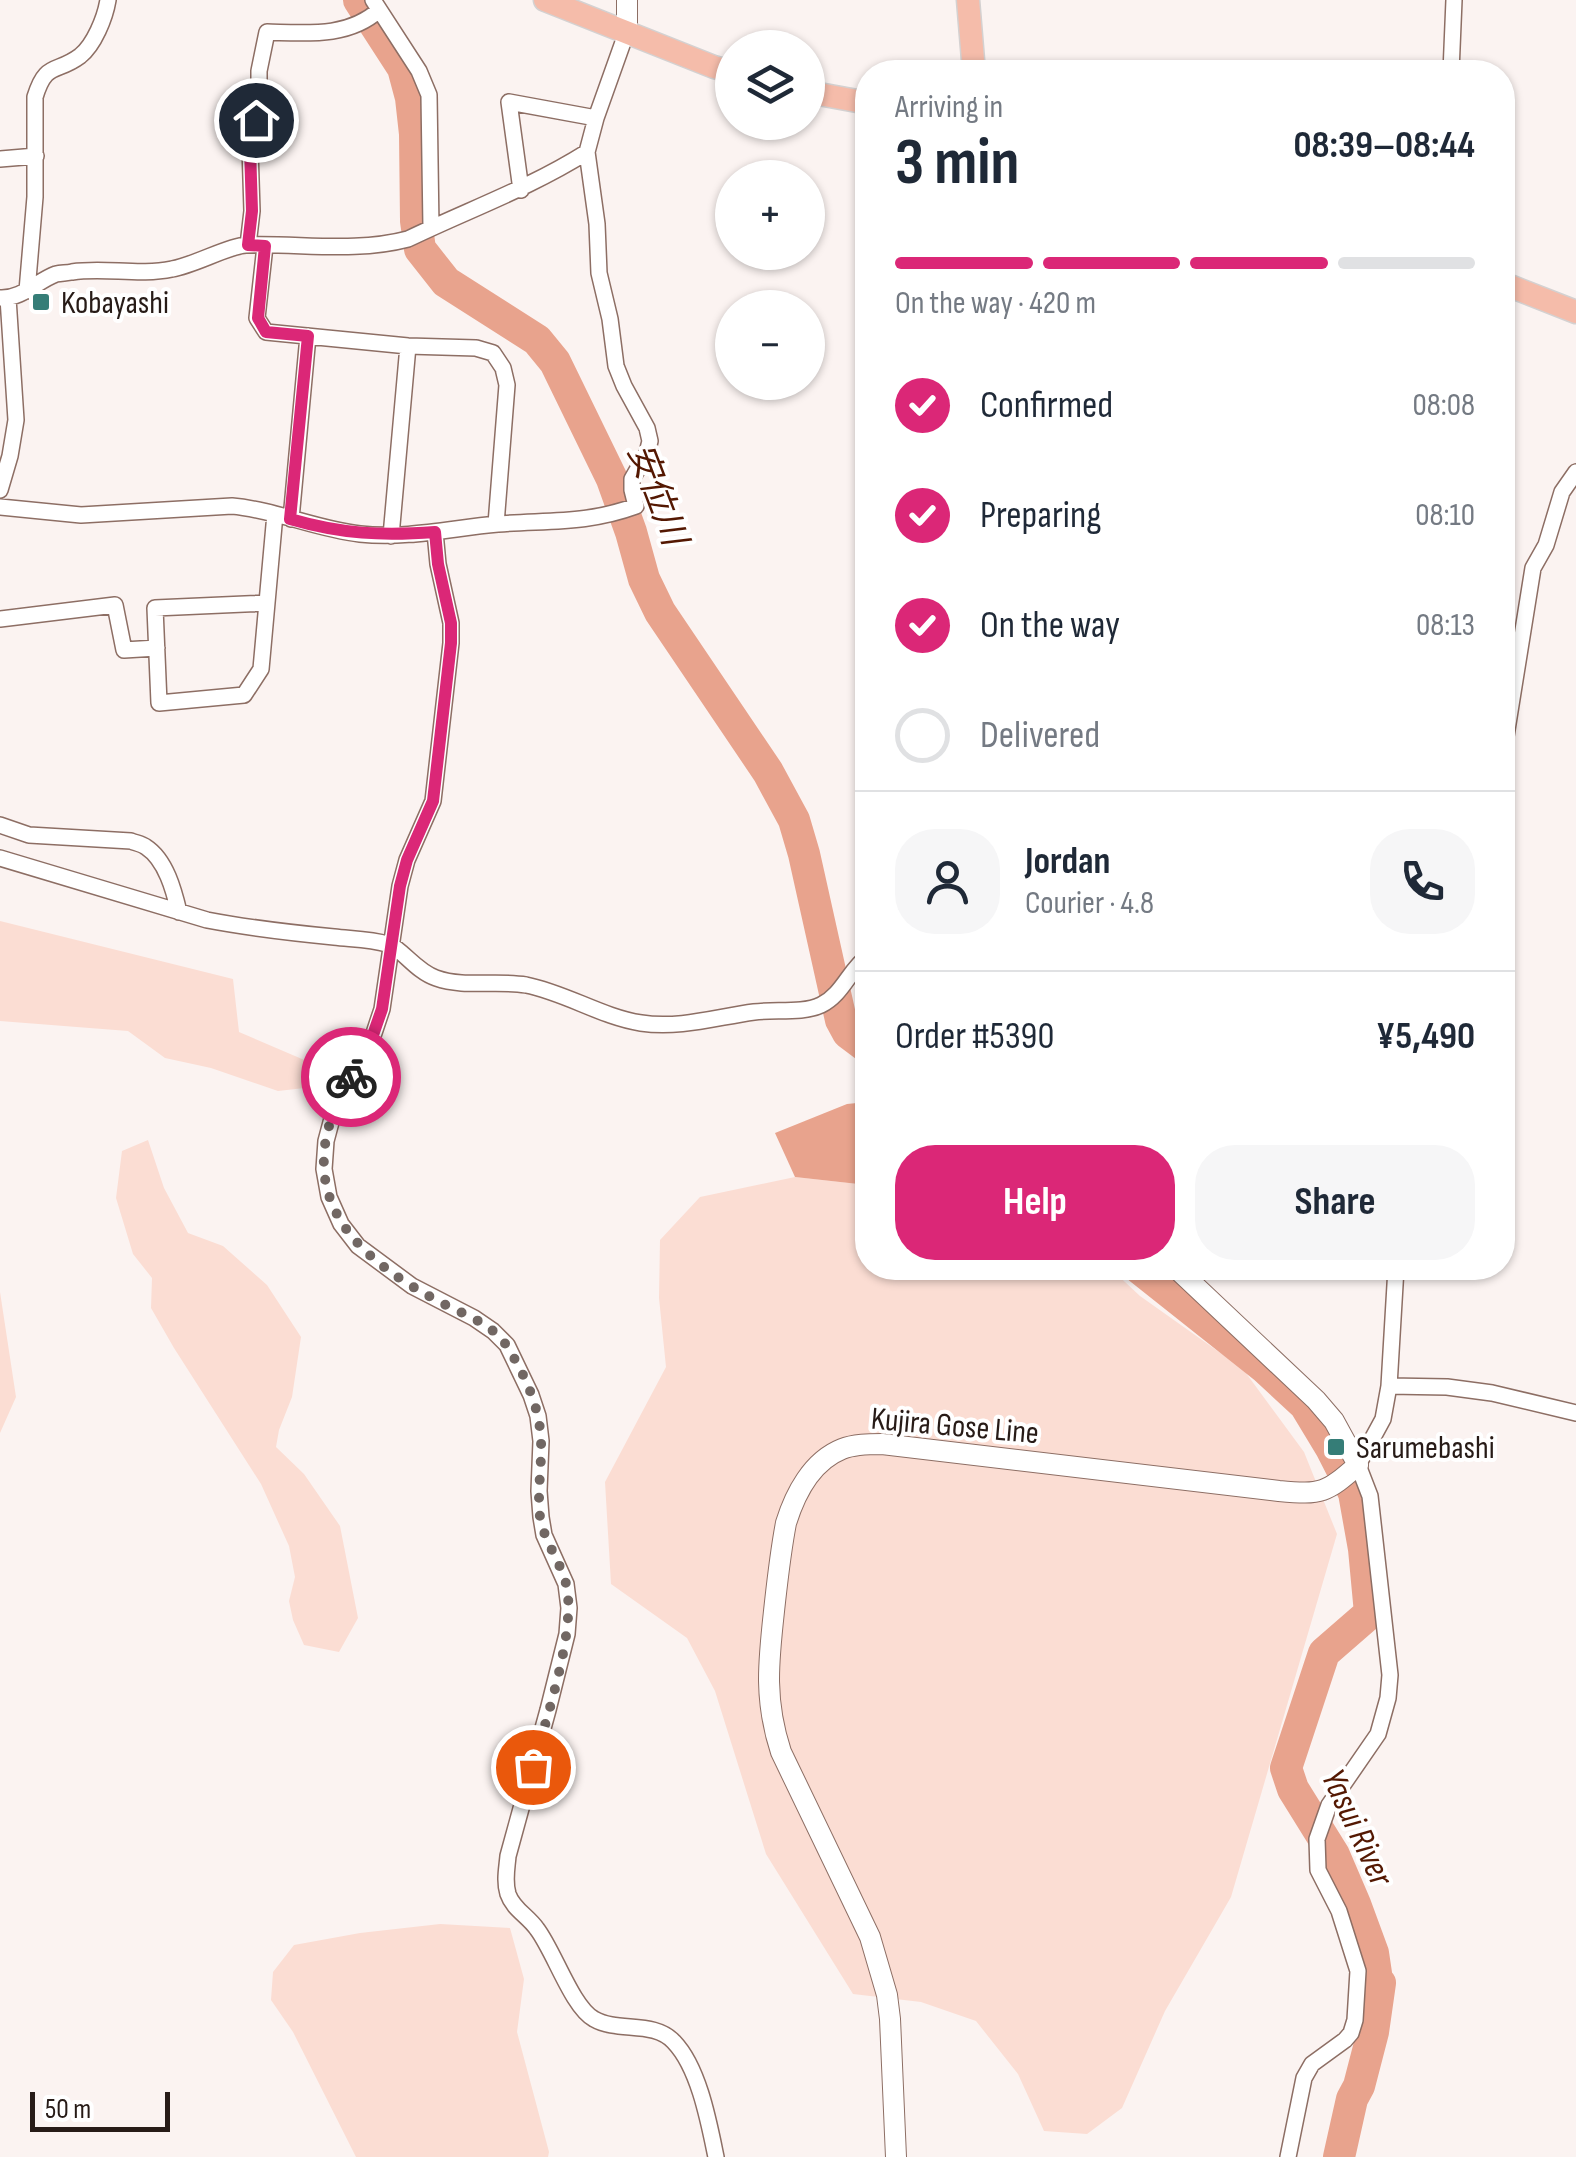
<!DOCTYPE html>
<html lang="en">
<head>
<meta charset="utf-8">
<style>
	body { margin:0; font-family:"Sofia Sans Condensed","Noto Sans JP",sans-serif; background:#f6f6f7; color:#1f2937; height:100vh; display:flex; flex-direction:column; font-size:38px; white-space:nowrap }
	* { box-sizing:border-box; margin:0 }
	p { font-size:32px; color:#747a83 }
	.icon { flex:none; width:55px; height:55px; fill:none; stroke:currentColor; stroke-width:2; stroke-linecap:round; stroke-linejoin:round }
	.map { position:relative; flex:1; overflow:hidden }
	.panel { position:absolute; left:855px; top:60px; width:660px; height:1220px; display:flex; flex-direction:column; background:#fff; border-radius:40px; box-shadow:0 2px 8px #0004 }
	.panel>* { flex:none }
	.tools { position:absolute; left:715px; top:30px; display:grid; gap:20px }
	.tools a { display:grid; place-items:center; width:110px; height:110px; border-radius:50%; background:#fff; box-shadow:0 2px 8px #0004; font-size:50px }
	.scale { position:absolute; left:30px; bottom:25px; width:140px; box-sizing:border-box; padding-left:10px; border:5px solid #271b17; border-top:0; font-size:28px; line-height:35px; white-space:nowrap; color:#271b17; -webkit-text-stroke:8px #fff; paint-order:stroke }
	.pin { position:absolute; display:grid; place-items:center; width:85px; height:85px; color:#fff; margin:-42px; border:5px solid #fff; border-radius:50%; box-shadow:0 2px 10px #0007 }
	.courier { position:absolute; display:grid; place-items:center; width:100px; height:100px; margin:-50px; border:8px solid #db2777; border-radius:50%; background:#fff; color:#222; box-shadow:0 2px 12px #0007 }
	.summary em { font-style:normal; font-weight:700 }
	.summary div { display:flex; flex-direction:column-reverse }
	.summary { display:flex; align-items:center; justify-content:space-between; height:170px; padding:0 40px }
	h1 { font-size:65px; font-weight:700; line-height:75px }
	.bar { display:grid; grid-template-columns:repeat(4,1fr); gap:15px 10px; align-content:center; height:120px; padding:0 40px }
	.bar i { height:12px; border-radius:8px; background:#e0e1e3 }
	.bar .selected { background:#db2777 }
	.bar p { grid-column:span 4 }
	.line { display:flex; align-items:center; gap:25px; padding:0 40px; border-top:2px solid #e0e1e3 }
	.line div { flex:1 }
	.round { display:grid; place-items:center; flex:none; width:105px; height:105px; border-radius:40px; background:#f6f6f7 }
	ol { padding:0 40px; list-style:none }
	li { display:flex; align-items:center; gap:30px; height:110px }
	li p { margin-inline-start:auto }
	li .icon { padding:10px; border-radius:50%; background:#db2777; color:#fff; stroke-width:4 }
	li:last-child { color:#747a83 }
	li i { width:55px; height:55px; border:5px solid #e0e1e3; border-radius:50% }
	.button { display:flex; gap:20px; margin-top:auto; padding:20px 40px }
	.button a { flex:1; height:115px; border-radius:40px; background:#db2777; color:#fff; font-size:40px; font-weight:700; line-height:115px; text-align:center }
	.button a+a { background:#f6f6f7; color:#1f2937 }
	.map>svg:first-child { display:block }
</style>
</head>
<body>
<div class="map">
<svg width="1576" height="2157" viewBox="0 0 1576 2157">
	<rect width="100%" height="100%" fill="#fbf3f1"/>
	<path fill="#fbddd3" d="M 0,921 L 233,979 L 239,1032 L 309,1062 L 313,1087 L 278,1091 L 211,1068 L 165,1058 L 128,1031 L 0,1021 Z
		M 148,1140 L 164,1188 L 188,1233 L 223,1246 L 267,1285 L 301,1337 L 292,1397 L 279,1430 L 276,1447 L 304,1474 L 340,1526 L 358,1618 L 339,1652 L 304,1645 L 293,1620 L 289,1601 L 295,1577 L 289,1546 L 261,1484 L 174,1348 L 151,1308 L 152,1278 L 133,1254 L 116,1198 L 122,1151 Z
		M 795,1177 L 867,1185 L 868,1268 L 1110,1268 L 1140,1296 L 1243,1369 L 1304,1452 L 1337,1534 L 1231,1897 L 1165,2011 L 1122,2108 L 1087,2134 L 1044,2131 L 1018,2074 L 976,2021 L 921,2002 L 853,1994 L 766,1854 L 715,1691 L 687,1638 L 611,1584 L 605,1482 L 666,1367 L 659,1298 L 660,1240 L 700,1197 Z
		M 0,1292 L 16,1397 L 0,1433 Z
		M 440,1924 L 510,1928 L 524,1979 L 517,2032 L 549,2152 L 548,2157 L 356,2157 L 293,2032 L 271,2000 L 273,1972 L 294,1945 L 360,1933 Z"/>
	<path fill="#e8a38d" d="M 867,1102 L 867,1185 L 795,1177 L 775,1133 L 847,1104 Z"/>
	<g fill="none" stroke-linecap="round" stroke-linejoin="round">
		<path stroke="#e8a38d" stroke-width="32" d="M 359,0 L 403,68 L 411,98 L 415,134 L 416,221 L 420,249 L 446,282 L 537,340 L 555,362 L 612,479 L 631,532 L 644,579 L 660,612 L 768,772 L 794,820 L 804,854 L 841,1020 L 848,1033 L 868,1048
			M 1139,1268 L 1265,1368 L 1305,1405 L 1331,1448 L 1354,1493 L 1364,1549 L 1370,1613 L 1324,1653 L 1286,1768 L 1293,1789 L 1334,1855 L 1355,1904 L 1373,1953 L 1377,1980 L 1380,1983 L 1373,2032 L 1359,2086 L 1352,2099 L 1339,2157"/>
		<g stroke="#8d6e64" stroke-width="18">
			<path id="street" d="M 373,0 L 419,71 L 429,95 L 431,228
				M 1451,72 L 1454,0
				M 0,159 L 36,156
				M 521,190 L 509,102 L 596,118
				M 248,245 L 252,211 L 250,148 L 259,104 L 259,71 L 267,32 C 306,33 348,38 379,10
				M 265,246 L 257,318 L 266,332 L 408,346 L 476,348 L 493,353 L 503,368 L 507,385 L 496,524
				M 27,291 L 35,197 L 35,97 C 46,61 56,74 80,56 C 94,45 105,18 108,0
				M 0,298 C 22,299 37,281 56,274 C 61,273 67,273 72,272 C 105,267 139,276 172,269 C 195,265 228,246 246,245 C 300,243 355,253 408,239 C 468,210 530,188 587,152
				M 0,490 L 10,456 L 16,420 L 8,298
				M 0,507 L 81,515 L 232,506 C 276,510 316,529 360,534 C 407,539 452,528 498,524 C 549,520 587,524 636,506 L 632,490 L 632,479 L 647,453 L 650,441 L 647,428 L 624,386 L 616,366 L 610,319 L 599,273 L 597,224 L 587,152 L 596,118 L 627,31
				M 291,519 L 308,336
				M 435,532 L 438,564 L 451,623 L 451,643 L 433,801 L 407,860 L 400,886 L 382,1009 L 374,1033 L 334,1111 L 326,1141 L 324,1169 L 329,1197 L 341,1224 L 358,1246 L 412,1286 L 474,1318 L 493,1331 L 507,1345 L 531,1395 L 538,1416 L 541,1441 L 539,1491 L 541,1517 L 544,1535 L 566,1584 L 569,1608 L 567,1634 L 548,1710 L 508,1856 C 507,1868 504,1881 508,1894 C 513,1909 528,1916 537,1929 C 554,1951 572,2007 594,2019 C 618,2033 654,2020 674,2042 C 699,2068 709,2123 716,2157
				M 391,536 L 408,346
				M 267,603 L 155,608 L 159,703 L 244,695 L 261,669 L 275,514
				M 0,619 L 115,605 L 124,650 L 157,648
				M 1502,761 L 1533,568 L 1546,545 L 1562,492 L 1576,472
				M 0,825 L 29,835 L 131,841 C 136,843 142,844 146,847 C 166,860 174,891 179,912
				M 0,858 L 207,920 C 249,928 292,933 334,937 C 351,939 371,939 387,944 C 401,947 415,971 436,978 C 464,988 497,980 526,985 C 566,993 602,1017 641,1023 C 679,1029 717,1017 754,1012 C 775,1009 802,1014 821,1005 C 843,994 849,970 868,956
				M 1389,1386 L 1447,1387 L 1492,1393 L 1576,1413
				M 1288,2157 L 1304,2078 L 1312,2064 L 1345,2040 L 1351,2033 L 1355,2020 L 1358,1971 L 1339,1911 L 1318,1870 L 1317,1839 L 1329,1805 L 1378,1734 L 1388,1698 L 1390,1675 L 1370,1496 L 1358,1465 L 1383,1419 L 1389,1386 L 1396,1268"/>
		</g>
		<g stroke="#8d6e64" stroke-width="22">
			<path id="secondary" d="M 627,0 L 627,31
				M 896,2157 L 890,2019 L 887,1995 L 870,1937 L 781,1752 C 763,1697 769,1658 775,1602 C 778,1575 781,1549 786,1523 C 795,1494 812,1461 842,1449 C 854,1444 869,1444 882,1444 L 1279,1491 C 1322,1495 1326,1493 1358,1465 L 1334,1421 L 1316,1400 L 1176,1268"/>
		</g>
		<g stroke="#d4d1d1" stroke-width="25">
			<path id="primary" d="M 545,0 L 714,67 L 732,72
				M 968,0 L 974,72
				M 808,92 L 868,103
				M 1502,283 L 1576,312"/>
		</g>
		<use href="#street" stroke="#fff" stroke-width="15"/>
		<use href="#secondary" stroke="#fff" stroke-width="20"/>
		<use href="#primary" stroke="#f5bcaa" stroke-width="22"/>
	</g>
	<g fill="none" stroke-linecap="round" stroke-linejoin="round">
		<path stroke="#716763" stroke-width="10" stroke-dasharray="0 18" d="M 351,1077 C 346,1088 338,1099 334,1111 C 298,1205 363,1262 440,1302 C 464,1315 493,1323 508,1348 C 525,1375 540,1408 541,1441 C 542,1466 537,1491 540,1517 C 544,1542 562,1563 567,1588 C 575,1635 546,1719 533,1767"/>
		<path stroke="#db2777" stroke-width="12" d="M 256,120 L 250,148 L 252,211 L 248,245 L 265,246 L 258,318 L 266,332 L 308,336 L 290,519 C 342,534 382,536 435,532 L 438,564 L 451,623 L 451,643 L 433,801 L 407,860 L 400,886 L 382,1009 L 374,1032 L 351,1077"/>
	</g>
	<g fill="#357d77" stroke="#fff" stroke-width="4">
		<rect x="31" y="292" width="20" height="20" rx="5"/>
		<rect x="1326" y="1437" width="20" height="20" rx="5"/>
	</g>
	<g text-anchor="middle" stroke-width="8" stroke-linejoin="round" paint-order="stroke">
		<g font-size="32" fill="#271b17" stroke="#fff" text-anchor="start">
			<text x="61" y="313">Kobayashi</text>
			<text x="1356" y="1458">Sarumebashi</text>
		</g>
		<g font-size="32" fill="#271b17" stroke="#fff">
			<text transform="translate(955 1425) rotate(5)" y="11">Kujira Gose Line</text>
		</g>
		<g font-size="35" font-style="italic" fill="#541802" stroke="#fff">
			<text transform="translate(658 494) rotate(69)" y="12">安位川</text>
			<text transform="translate(1358 1827) rotate(65)" y="12">Yasui River</text>
		</g>
	</g>
</svg>
<div class="tools">
<a><svg class="icon" aria-label="layers" viewBox="0 0 24 24"><path d="M12 4l9 5-9 5-9-5zM3 14l9 5 9-5"/></svg></a>
<a>+</a>
<a>−</a>
</div>
<div class="scale">50 m</div>
<div class="pin" style="left:533px;top:1767px;background:#ea580c"><svg class="icon" aria-label="bag" viewBox="0 0 24 24"><path d="M5 8h14l-1 12H6zM9 8a3 3 0 0 1 6 0"/></svg></div>
<div class="pin" style="left:256px;top:120px;background:#1f2937"><svg class="icon" aria-label="home" viewBox="0 0 24 24"><path d="M3 11l9-7 9 7M6 9v11h12V9"/></svg></div>
<div class="courier" style="left:351px;top:1077px"><svg class="icon" aria-label="bike" viewBox="0 0 24 24"><circle cx="6" cy="16" r="4"/><circle cx="18" cy="16" r="4"/><path d="M6 16l4-8h5l3 8M10 8l3 8H6M13 5h3"/></svg></div>
<section class="panel">
<div class="summary"><div><h1>3 min</h1><p>Arriving in</p></div><em>08:39–08:44</em></div>
<div class="bar"><i class="selected"></i><i class="selected"></i><i class="selected"></i><i></i><p>On the way · 420 m</p></div>
<ol>
<li><svg class="icon" aria-label="check" viewBox="0 0 24 24"><path d="M5 12l5 5 9-10"/></svg>Confirmed<p>08:08</p></li>
<li><svg class="icon" aria-label="check" viewBox="0 0 24 24"><path d="M5 12l5 5 9-10"/></svg>Preparing<p>08:10</p></li>
<li><svg class="icon" aria-label="check" viewBox="0 0 24 24"><path d="M5 12l5 5 9-10"/></svg>On the way<p>08:13</p></li>
<li><i></i>Delivered</li>
</ol>
<div class="line" style="height:180px"><a class="round"><svg class="icon" aria-label="person" viewBox="0 0 24 24"><circle cx="12" cy="8" r="4"/><path d="M4 21q1-7 8-7t8 7"/></svg></a><div><b>Jordan</b><p>Courier · 4.8</p></div><a class="round"><svg class="icon" aria-label="phone" viewBox="0 0 24 24"><path d="M5 4h4l2 5-3 2q2 4 5 5l2-3 5 2v4C11 20 4 13 5 4z"/></svg></a></div>
<div class="line" style="height:130px"><div>Order #5390</div><b>¥5,490</b></div>
<div class="button"><a>Help</a><a>Share</a></div>
</section>
</div>
</body>
</html>
